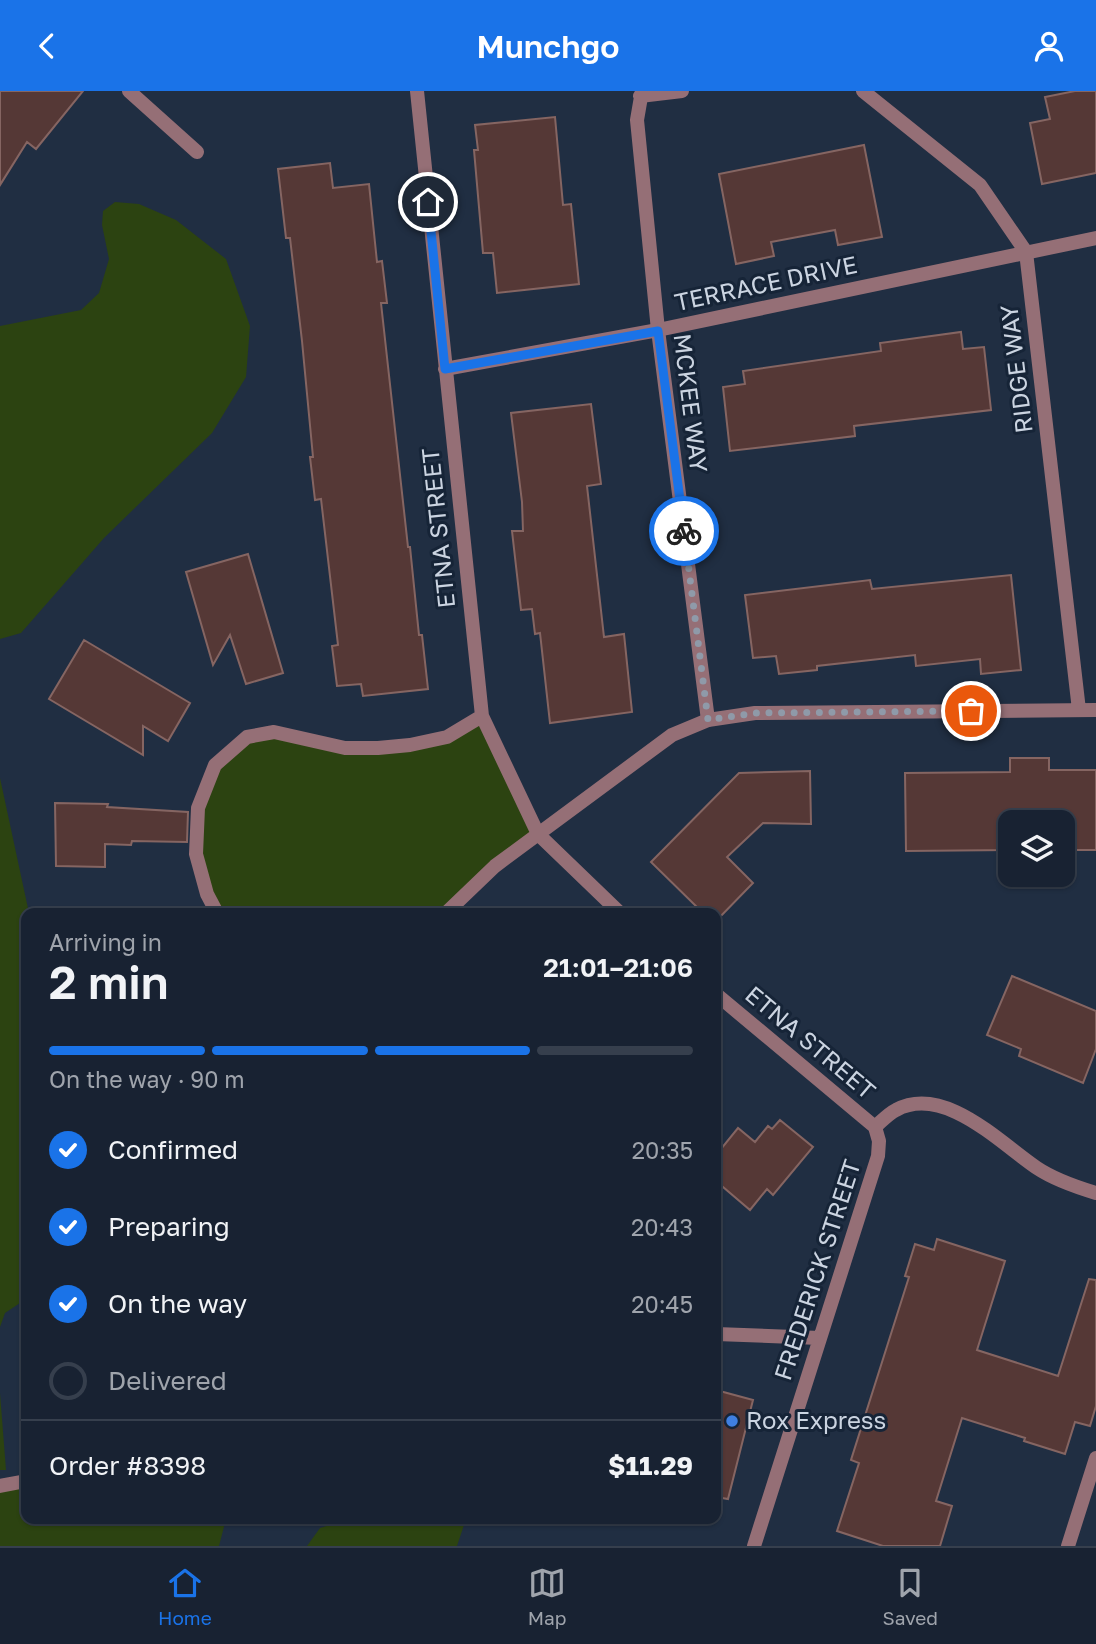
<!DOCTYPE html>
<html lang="en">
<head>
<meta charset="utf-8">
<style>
	body { margin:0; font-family:"Golos Text",sans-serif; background:#212a3a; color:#f1f3f6; height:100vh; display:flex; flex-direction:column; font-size:26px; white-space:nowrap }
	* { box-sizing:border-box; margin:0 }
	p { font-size:23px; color:#9fa4ac }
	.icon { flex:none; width:38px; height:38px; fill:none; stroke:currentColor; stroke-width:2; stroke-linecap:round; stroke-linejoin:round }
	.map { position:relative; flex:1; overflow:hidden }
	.panel { position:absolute; left:21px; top:817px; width:700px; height:616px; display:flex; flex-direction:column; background:#182232; border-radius:14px; box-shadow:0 2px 5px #0004,0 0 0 2px #363f4d }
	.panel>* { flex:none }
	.fabs { position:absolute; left:998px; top:719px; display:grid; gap:14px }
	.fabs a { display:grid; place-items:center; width:77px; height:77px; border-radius:14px; background:#182232; box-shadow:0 2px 5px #0004,0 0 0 2px #363f4d; font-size:35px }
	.pin { position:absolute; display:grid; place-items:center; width:60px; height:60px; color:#fff; margin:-30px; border:4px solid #fff; border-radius:50%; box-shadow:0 2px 7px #0007 }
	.courier { position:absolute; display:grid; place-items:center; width:70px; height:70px; margin:-35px; border:5px solid #1a73e8; border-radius:50%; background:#fff; color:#222; box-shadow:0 2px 9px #0007 }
	.head em { font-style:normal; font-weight:600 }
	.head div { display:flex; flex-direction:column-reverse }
	.head { display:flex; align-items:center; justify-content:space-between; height:119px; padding:0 28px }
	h1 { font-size:46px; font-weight:600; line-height:52px }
	.bar { display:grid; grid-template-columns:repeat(4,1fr); gap:10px 7px; align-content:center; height:84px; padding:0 28px }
	.bar i { height:9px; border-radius:5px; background:#363f4d }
	.bar .selected { background:#1a73e8 }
	.bar p { grid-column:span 4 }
	.line { display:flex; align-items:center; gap:18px; padding:0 28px; border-top:2px solid #363f4d }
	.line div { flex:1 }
	ol { padding:0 28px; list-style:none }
	li { display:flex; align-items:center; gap:21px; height:77px }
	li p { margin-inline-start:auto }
	li .icon { padding:7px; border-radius:50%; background:#1a73e8; color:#fff; stroke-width:4 }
	li:last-child { color:#9fa4ac }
	li i { width:38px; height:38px; border:4px solid #363f4d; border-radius:50% }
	header { display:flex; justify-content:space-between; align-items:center; height:91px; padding:0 28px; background:#1a73e8; color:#fff; font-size:32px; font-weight:600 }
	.tab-bar { display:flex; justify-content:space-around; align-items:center; height:98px; border-top:2px solid #363f4d; background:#182232; font-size:19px; color:#9fa4ac }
	.tab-bar a { display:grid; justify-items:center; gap:4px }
	.tab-bar .selected { color:#1a73e8 }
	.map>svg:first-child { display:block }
</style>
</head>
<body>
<header><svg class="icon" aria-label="back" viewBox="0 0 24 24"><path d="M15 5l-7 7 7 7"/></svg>Munchgo<svg class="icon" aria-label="person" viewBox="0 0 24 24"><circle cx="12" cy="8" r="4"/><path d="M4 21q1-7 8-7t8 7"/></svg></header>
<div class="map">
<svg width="1096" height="1455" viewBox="0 0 1096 1455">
	<rect width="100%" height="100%" fill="#202e42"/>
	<path fill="#2c4311" d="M 115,111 L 139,113 L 176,129 L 226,168 L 250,235 L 246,286 L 212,342 L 104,447 L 21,542 L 0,548 L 0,235 L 81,219 L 99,202 L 109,168 L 102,134 L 103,120 Z
		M 482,625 L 538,743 L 446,822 L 217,822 L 207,803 L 198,717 L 215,675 L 247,646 L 274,641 L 345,657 L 410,654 Z
		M 0,687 L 29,822 L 26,822 L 26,1208 L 5,1222 L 0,1236 Z
		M 0,1302 L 6,1379 L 0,1379 Z
		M 26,1383 L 26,1428 L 226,1428 L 219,1455 L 0,1455 L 0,1390 Z
		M 349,1428 L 466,1428 L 457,1455 L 307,1455 L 320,1437 Z"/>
	<path fill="#553836" stroke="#856562" stroke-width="2" d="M 0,0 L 83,0 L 36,58 L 27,51 L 0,94 Z
		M 1075,0 L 1096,0 L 1096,82 L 1042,93 L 1030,32 L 1050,28 L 1045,6 Z
		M 555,26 L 563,114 L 571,113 L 579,193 L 497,202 L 493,162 L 483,162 L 474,59 L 478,59 L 475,34 Z
		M 864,54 L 882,146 L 838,154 L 835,139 L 771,151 L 774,165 L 736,173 L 719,83 Z
		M 330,72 L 333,97 L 369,93 L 377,171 L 382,170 L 387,212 L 381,212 L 408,456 L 410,456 L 419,544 L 422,544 L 428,598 L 363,605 L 361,593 L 337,595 L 332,555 L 338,554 L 321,408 L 315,409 L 310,366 L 313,366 L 302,250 L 290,147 L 286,147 L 278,78 Z
		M 961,241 L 963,258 L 984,256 L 991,319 L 854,335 L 855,345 L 730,360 L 723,296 L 745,293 L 743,280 L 881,260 L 880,252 Z
		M 591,313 L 601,393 L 587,395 L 604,546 L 624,543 L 632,621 L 550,632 L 540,542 L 535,543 L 532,518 L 521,519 L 512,440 L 523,440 L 522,411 L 511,322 Z
		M 248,463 L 283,582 L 246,593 L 230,544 L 213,574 L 186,481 Z
		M 1011,484 L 1021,579 L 981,583 L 980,568 L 916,575 L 915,564 L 817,575 L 817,579 L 779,583 L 776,565 L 753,567 L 745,504 L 870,489 L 872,498 Z
		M 84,549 L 190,612 L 168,650 L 143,635 L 143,664 L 49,608 Z
		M 1010,667 L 1049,667 L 1049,679 L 1096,679 L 1096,759 L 1062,759 L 1062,732 L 1010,732 L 1010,759 L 906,760 L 905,682 L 1010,681 Z
		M 810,680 L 811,733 L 763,732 L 727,766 L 753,792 L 716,830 L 716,822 L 703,822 L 651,771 L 739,682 Z
		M 55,712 L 108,713 L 107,716 L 188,721 L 187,751 L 132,750 L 131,754 L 105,753 L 105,776 L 56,775 Z
		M 1012,885 L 1096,920 L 1096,958 L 1083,992 L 1019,965 L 1021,958 L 987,944 Z
		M 780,1029 L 813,1056 L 773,1104 L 767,1098 L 750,1119 L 716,1090 L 716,1064 L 738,1037 L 755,1051 L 768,1035 L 772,1038 Z
		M 937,1148 L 1005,1170 L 977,1259 L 1058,1285 L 1089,1188 L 1096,1189 L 1096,1315 L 1090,1335 L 1075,1331 L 1065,1363 L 1024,1350 L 1025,1347 L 962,1327 L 936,1410 L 952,1415 L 940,1455 L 883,1455 L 837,1440 L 859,1372 L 851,1369 L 909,1186 L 905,1185 L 915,1153 L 934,1159 Z
		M 716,1299 L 753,1309 L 728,1408 L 716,1406 Z"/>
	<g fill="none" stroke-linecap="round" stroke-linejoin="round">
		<path stroke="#956f76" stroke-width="14" d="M 129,0 L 197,61
			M 642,0 L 637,29 L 658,239 L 708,629
			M 640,5 L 682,0
			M 1068,1455 L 1096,1367"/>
		<path stroke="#956f76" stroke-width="14" d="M 417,0 L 482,625 L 538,743 L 620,822
			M 863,0 L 980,94 L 1026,161 L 1079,619
			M 445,278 L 658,239 L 1096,147
			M 217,822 L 207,803 L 196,763 L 198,717 L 215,674 L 247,646 L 274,641 L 345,657 L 378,657 L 410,654 L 447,646 L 482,625
			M 446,822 L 495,775 L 672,644 L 708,629 L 755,622 L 1096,619
			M 716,903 L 875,1036
			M 875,1036 C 882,1030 888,1023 896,1019 C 944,993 1000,1052 1037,1077 C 1055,1089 1076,1096 1096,1102
			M 716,1243 L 820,1247
			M 0,1395 L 26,1390
			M 754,1455 L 878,1065 L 879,1050 L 875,1036"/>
	</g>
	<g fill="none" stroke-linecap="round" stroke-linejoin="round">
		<path stroke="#8f9aa9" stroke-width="7" stroke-dasharray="0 12.6" d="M 684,440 L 708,629 L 755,622 L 971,620"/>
		<path stroke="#1a73e8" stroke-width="9" d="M 428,111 L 445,278 L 658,240 L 684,440"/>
	</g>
	<circle fill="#3f7fe0" stroke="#162437" stroke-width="2.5" cx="732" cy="1330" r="7"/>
	<g text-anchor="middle" stroke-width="6" stroke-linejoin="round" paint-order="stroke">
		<g font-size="24" fill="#cbd4e1" stroke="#162437">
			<text transform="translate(766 193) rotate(-12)" y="8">TERRACE DRIVE</text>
			<text transform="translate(1017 278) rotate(-97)" y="8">RIDGE WAY</text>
			<text transform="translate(690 312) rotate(83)" y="8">MCKEE WAY</text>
			<text transform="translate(439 437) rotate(-96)" y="8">ETNA STREET</text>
			<text transform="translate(810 952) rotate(40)" y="8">ETNA STREET</text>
			<text transform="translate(818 1179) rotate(-72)" y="8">FREDERICK STREET</text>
		</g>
		<g font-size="24" fill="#cbd4e1" stroke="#162437" text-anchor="start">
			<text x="746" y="1338">Rox Express</text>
		</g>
	</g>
</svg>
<div class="fabs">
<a><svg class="icon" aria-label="layers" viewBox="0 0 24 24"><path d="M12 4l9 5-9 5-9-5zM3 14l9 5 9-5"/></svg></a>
</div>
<div class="pin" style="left:971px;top:620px;background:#ea580c"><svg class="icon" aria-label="bag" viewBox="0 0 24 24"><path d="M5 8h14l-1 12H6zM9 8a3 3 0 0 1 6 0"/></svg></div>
<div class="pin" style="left:428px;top:111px;background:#1f2937"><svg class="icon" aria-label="home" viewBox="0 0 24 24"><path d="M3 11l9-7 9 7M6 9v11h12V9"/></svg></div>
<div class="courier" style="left:684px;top:440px"><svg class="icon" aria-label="bike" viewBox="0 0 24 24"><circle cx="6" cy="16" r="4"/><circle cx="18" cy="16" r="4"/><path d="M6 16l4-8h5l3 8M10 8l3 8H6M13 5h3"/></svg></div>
<section class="panel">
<div class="head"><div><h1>2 min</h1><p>Arriving in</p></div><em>21:01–21:06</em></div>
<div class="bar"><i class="selected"></i><i class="selected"></i><i class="selected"></i><i></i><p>On the way · 90 m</p></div>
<ol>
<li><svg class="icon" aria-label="check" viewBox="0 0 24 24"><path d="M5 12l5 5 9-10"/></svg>Confirmed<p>20:35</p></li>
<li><svg class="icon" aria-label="check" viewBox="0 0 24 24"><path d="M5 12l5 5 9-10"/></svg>Preparing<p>20:43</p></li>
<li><svg class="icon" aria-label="check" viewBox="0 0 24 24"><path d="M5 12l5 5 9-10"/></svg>On the way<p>20:45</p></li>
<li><i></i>Delivered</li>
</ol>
<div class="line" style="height:91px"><div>Order #8398</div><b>$11.29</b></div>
</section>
</div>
<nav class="tab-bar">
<a class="selected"><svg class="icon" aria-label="home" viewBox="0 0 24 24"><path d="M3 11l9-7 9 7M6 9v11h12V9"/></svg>Home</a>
<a><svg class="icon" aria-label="map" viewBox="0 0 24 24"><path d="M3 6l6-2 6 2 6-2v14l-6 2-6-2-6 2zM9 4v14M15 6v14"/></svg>Map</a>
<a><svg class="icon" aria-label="saved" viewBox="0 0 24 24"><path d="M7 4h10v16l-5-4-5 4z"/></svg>Saved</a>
</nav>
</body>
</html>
